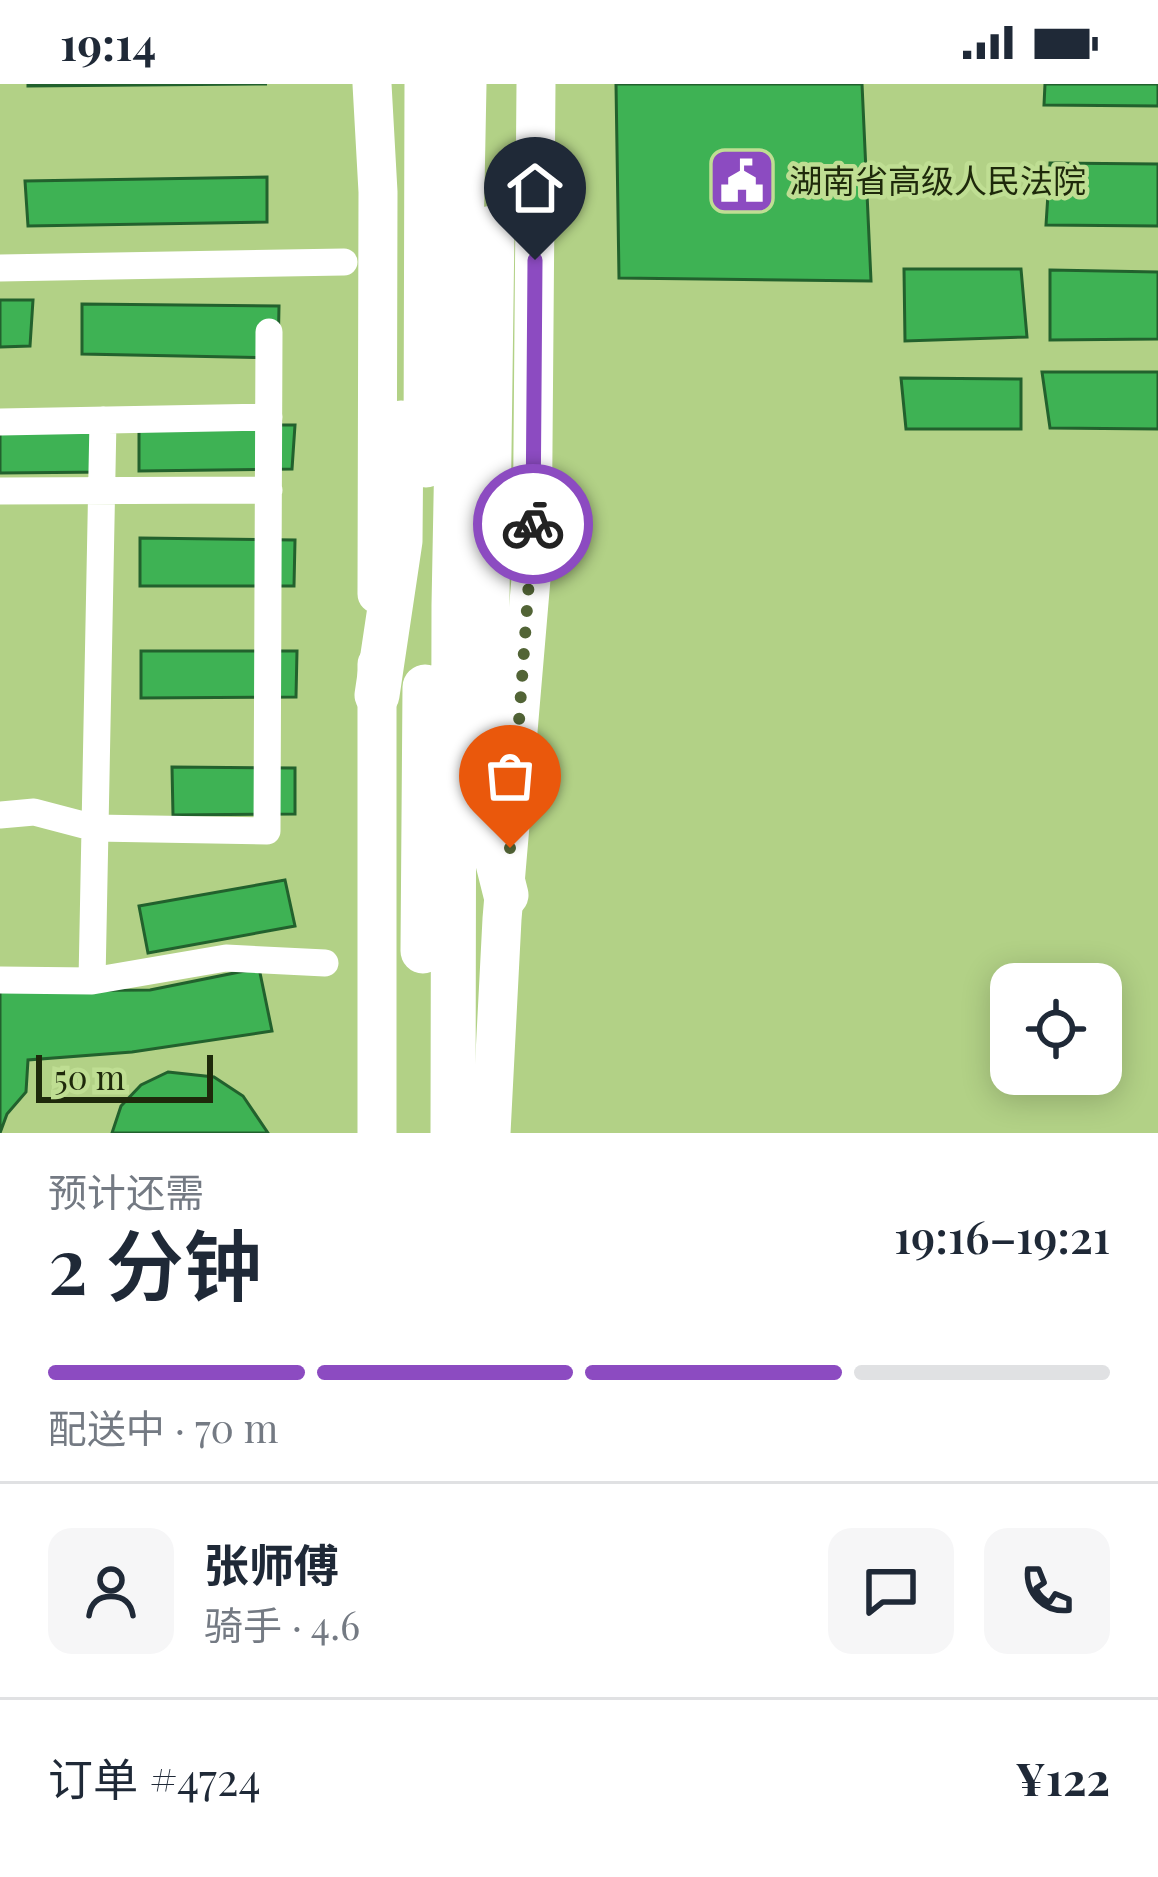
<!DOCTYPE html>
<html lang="zh">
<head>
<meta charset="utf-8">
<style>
	body { margin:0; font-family:"Playfair Display","Noto Sans SC",serif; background:#f6f6f7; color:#1f2937; height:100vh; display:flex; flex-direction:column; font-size:45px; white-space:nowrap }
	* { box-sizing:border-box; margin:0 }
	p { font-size:39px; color:#747a83 }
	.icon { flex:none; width:66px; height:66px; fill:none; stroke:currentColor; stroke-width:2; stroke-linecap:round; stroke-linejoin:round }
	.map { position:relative; height:1049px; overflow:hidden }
	.drawer { display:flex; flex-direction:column; background:#fff; flex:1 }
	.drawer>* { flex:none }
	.controls { position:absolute; left:990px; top:879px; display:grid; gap:24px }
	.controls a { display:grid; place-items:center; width:132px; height:132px; border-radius:24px; background:#fff; box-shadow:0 6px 30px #0003; font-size:60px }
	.scale { position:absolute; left:36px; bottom:30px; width:177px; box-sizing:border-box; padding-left:12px; border:6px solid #1e290b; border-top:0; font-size:33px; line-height:42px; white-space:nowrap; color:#1e290b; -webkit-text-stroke:9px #bfde93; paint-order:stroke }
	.pin { position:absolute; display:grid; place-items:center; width:102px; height:102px; color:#fff; margin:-123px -51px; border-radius:50% 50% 50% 0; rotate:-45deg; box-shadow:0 0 12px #0007 }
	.pin .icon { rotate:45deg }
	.courier { position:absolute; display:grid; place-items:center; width:120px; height:120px; margin:-60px; border:9px solid #8c4bc1; border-radius:50%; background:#fff; color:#222; box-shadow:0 3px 15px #0007 }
	.head em { font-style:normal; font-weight:600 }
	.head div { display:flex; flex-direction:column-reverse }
	.head { display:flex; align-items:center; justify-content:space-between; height:204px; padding:0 48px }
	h1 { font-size:78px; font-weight:600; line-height:90px }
	.bar { display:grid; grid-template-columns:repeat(4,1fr); gap:18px 12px; align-content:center; height:144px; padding:0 48px }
	.bar i { height:15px; border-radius:9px; background:#e0e1e3 }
	.bar .current { background:#8c4bc1 }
	.bar p { grid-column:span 4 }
	.line { display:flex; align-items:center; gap:30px; padding:0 48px; border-top:3px solid #e0e1e3 }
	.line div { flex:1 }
	.round { display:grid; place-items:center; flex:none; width:126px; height:126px; border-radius:24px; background:#f6f6f7 }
	.status { display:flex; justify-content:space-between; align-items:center; height:84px; padding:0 60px; background:#fff; direction:ltr }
	.status svg { height:33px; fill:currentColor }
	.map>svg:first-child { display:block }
</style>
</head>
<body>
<div class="status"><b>19:14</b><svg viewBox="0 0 49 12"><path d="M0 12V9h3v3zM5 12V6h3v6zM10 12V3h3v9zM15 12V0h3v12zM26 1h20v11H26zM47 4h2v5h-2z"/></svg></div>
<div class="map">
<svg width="1158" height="1049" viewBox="0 0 1158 1049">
	<rect width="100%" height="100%" fill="#b2d186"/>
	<path fill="#3eb254" stroke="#22612d" stroke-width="3" d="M 28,0 L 267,0 L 28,2 Z
		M 616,0 L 862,0 L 871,197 L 619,194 Z
		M 1045,0 L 1158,0 L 1158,22 L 1044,21 Z
		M 1050,79 L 1158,80 L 1158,142 L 1046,141 Z
		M 267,93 L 267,138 L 28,142 L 25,97 Z
		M 904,185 L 1021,185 L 1027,253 L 905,257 Z
		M 1050,186 L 1158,188 L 1158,255 L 1050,256 Z
		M 0,216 L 33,216 L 30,262 L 0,263 Z
		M 82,220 L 279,222 L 278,274 L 82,270 Z
		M 1042,288 L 1158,288 L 1158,345 L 1050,344 Z
		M 901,294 L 1021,295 L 1021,345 L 906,345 Z
		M 139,341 L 295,341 L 292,385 L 139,387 Z
		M 0,345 L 106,345 L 106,388 L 0,389 Z
		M 140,454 L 295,456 L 294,502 L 140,502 Z
		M 141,567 L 297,567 L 296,613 L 141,614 Z
		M 172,683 L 295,684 L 295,730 L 173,731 Z
		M 285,796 L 295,842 L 148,869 L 139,822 Z
		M 259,884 L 272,947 L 132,968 L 28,976 L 26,1008 L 7,1030 L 0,1049 L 0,907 L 150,906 Z
		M 168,988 L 214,993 L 243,1012 L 268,1049 L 112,1049 L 121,1022 L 141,1001 Z"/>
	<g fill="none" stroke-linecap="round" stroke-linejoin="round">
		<path stroke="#fff" stroke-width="27" d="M 0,184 L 344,178
			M 0,338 L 269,333
			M 0,407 L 269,406
			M 0,731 L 34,728 L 95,744 L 267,747 L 269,248
			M 0,896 L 92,897 L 226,874 L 325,879
			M 92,897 L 103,336"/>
		<path stroke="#fff" stroke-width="39" d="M 372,0 L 378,108 L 377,510
			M 377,580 L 377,1049
			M 491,1049 L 502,835 L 532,483 L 536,0"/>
		<path stroke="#fff" stroke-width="45" d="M 492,144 L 487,515 L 490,747 L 506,811
			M 426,381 L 427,0
			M 377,611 L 400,457 L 401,339
			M 423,867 L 425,603
			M 453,1049 L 454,521 L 464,0"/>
	</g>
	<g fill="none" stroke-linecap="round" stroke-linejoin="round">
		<path stroke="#526436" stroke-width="12" stroke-dasharray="0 21.6" d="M 510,764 L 533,440"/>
		<path stroke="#8c4bc1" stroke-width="15" d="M 533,440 L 535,176"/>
	</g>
	<defs>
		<g id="civic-square" transform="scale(3.45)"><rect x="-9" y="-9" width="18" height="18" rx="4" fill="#8c4bc1" stroke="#bfde93"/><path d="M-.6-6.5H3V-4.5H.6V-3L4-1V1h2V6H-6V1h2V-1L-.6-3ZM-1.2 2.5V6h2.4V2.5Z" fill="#fff"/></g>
	</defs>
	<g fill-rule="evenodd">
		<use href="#civic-square" x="742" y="97"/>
	</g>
	<g text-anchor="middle" stroke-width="9" stroke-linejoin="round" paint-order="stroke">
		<g font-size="33" fill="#1e290b" stroke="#bfde93" text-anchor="start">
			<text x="789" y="109">湖南省高级人民法院</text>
		</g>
	</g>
</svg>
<div class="controls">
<a><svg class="icon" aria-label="locate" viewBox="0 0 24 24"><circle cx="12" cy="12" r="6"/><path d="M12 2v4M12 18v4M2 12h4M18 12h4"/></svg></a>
</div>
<div class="scale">50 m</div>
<div class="pin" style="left:510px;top:764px;background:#ea580c"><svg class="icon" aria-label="bag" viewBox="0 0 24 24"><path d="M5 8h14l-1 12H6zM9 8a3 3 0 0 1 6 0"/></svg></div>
<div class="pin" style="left:535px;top:176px;background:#1f2937"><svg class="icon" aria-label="home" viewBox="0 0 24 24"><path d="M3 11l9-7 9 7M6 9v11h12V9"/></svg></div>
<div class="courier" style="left:533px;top:440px"><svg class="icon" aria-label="bike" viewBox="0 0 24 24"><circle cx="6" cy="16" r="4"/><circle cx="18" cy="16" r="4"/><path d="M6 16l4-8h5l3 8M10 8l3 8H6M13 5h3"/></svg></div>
</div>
<section class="drawer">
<div class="head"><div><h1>2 分钟</h1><p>预计还需</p></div><em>19:16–19:21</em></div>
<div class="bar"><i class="current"></i><i class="current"></i><i class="current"></i><i></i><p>配送中 · 70 m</p></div>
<div class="line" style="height:216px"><a class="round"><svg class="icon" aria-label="person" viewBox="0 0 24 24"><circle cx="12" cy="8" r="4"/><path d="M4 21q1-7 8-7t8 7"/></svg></a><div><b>张师傅</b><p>骑手 · 4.6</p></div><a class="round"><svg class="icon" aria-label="chat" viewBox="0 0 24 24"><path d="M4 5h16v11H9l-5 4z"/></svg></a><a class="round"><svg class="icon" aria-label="phone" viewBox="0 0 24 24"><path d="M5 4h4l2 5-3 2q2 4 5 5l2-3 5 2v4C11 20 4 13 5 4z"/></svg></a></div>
<div class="line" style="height:156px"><div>订单 #4724</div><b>¥122</b></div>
</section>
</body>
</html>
